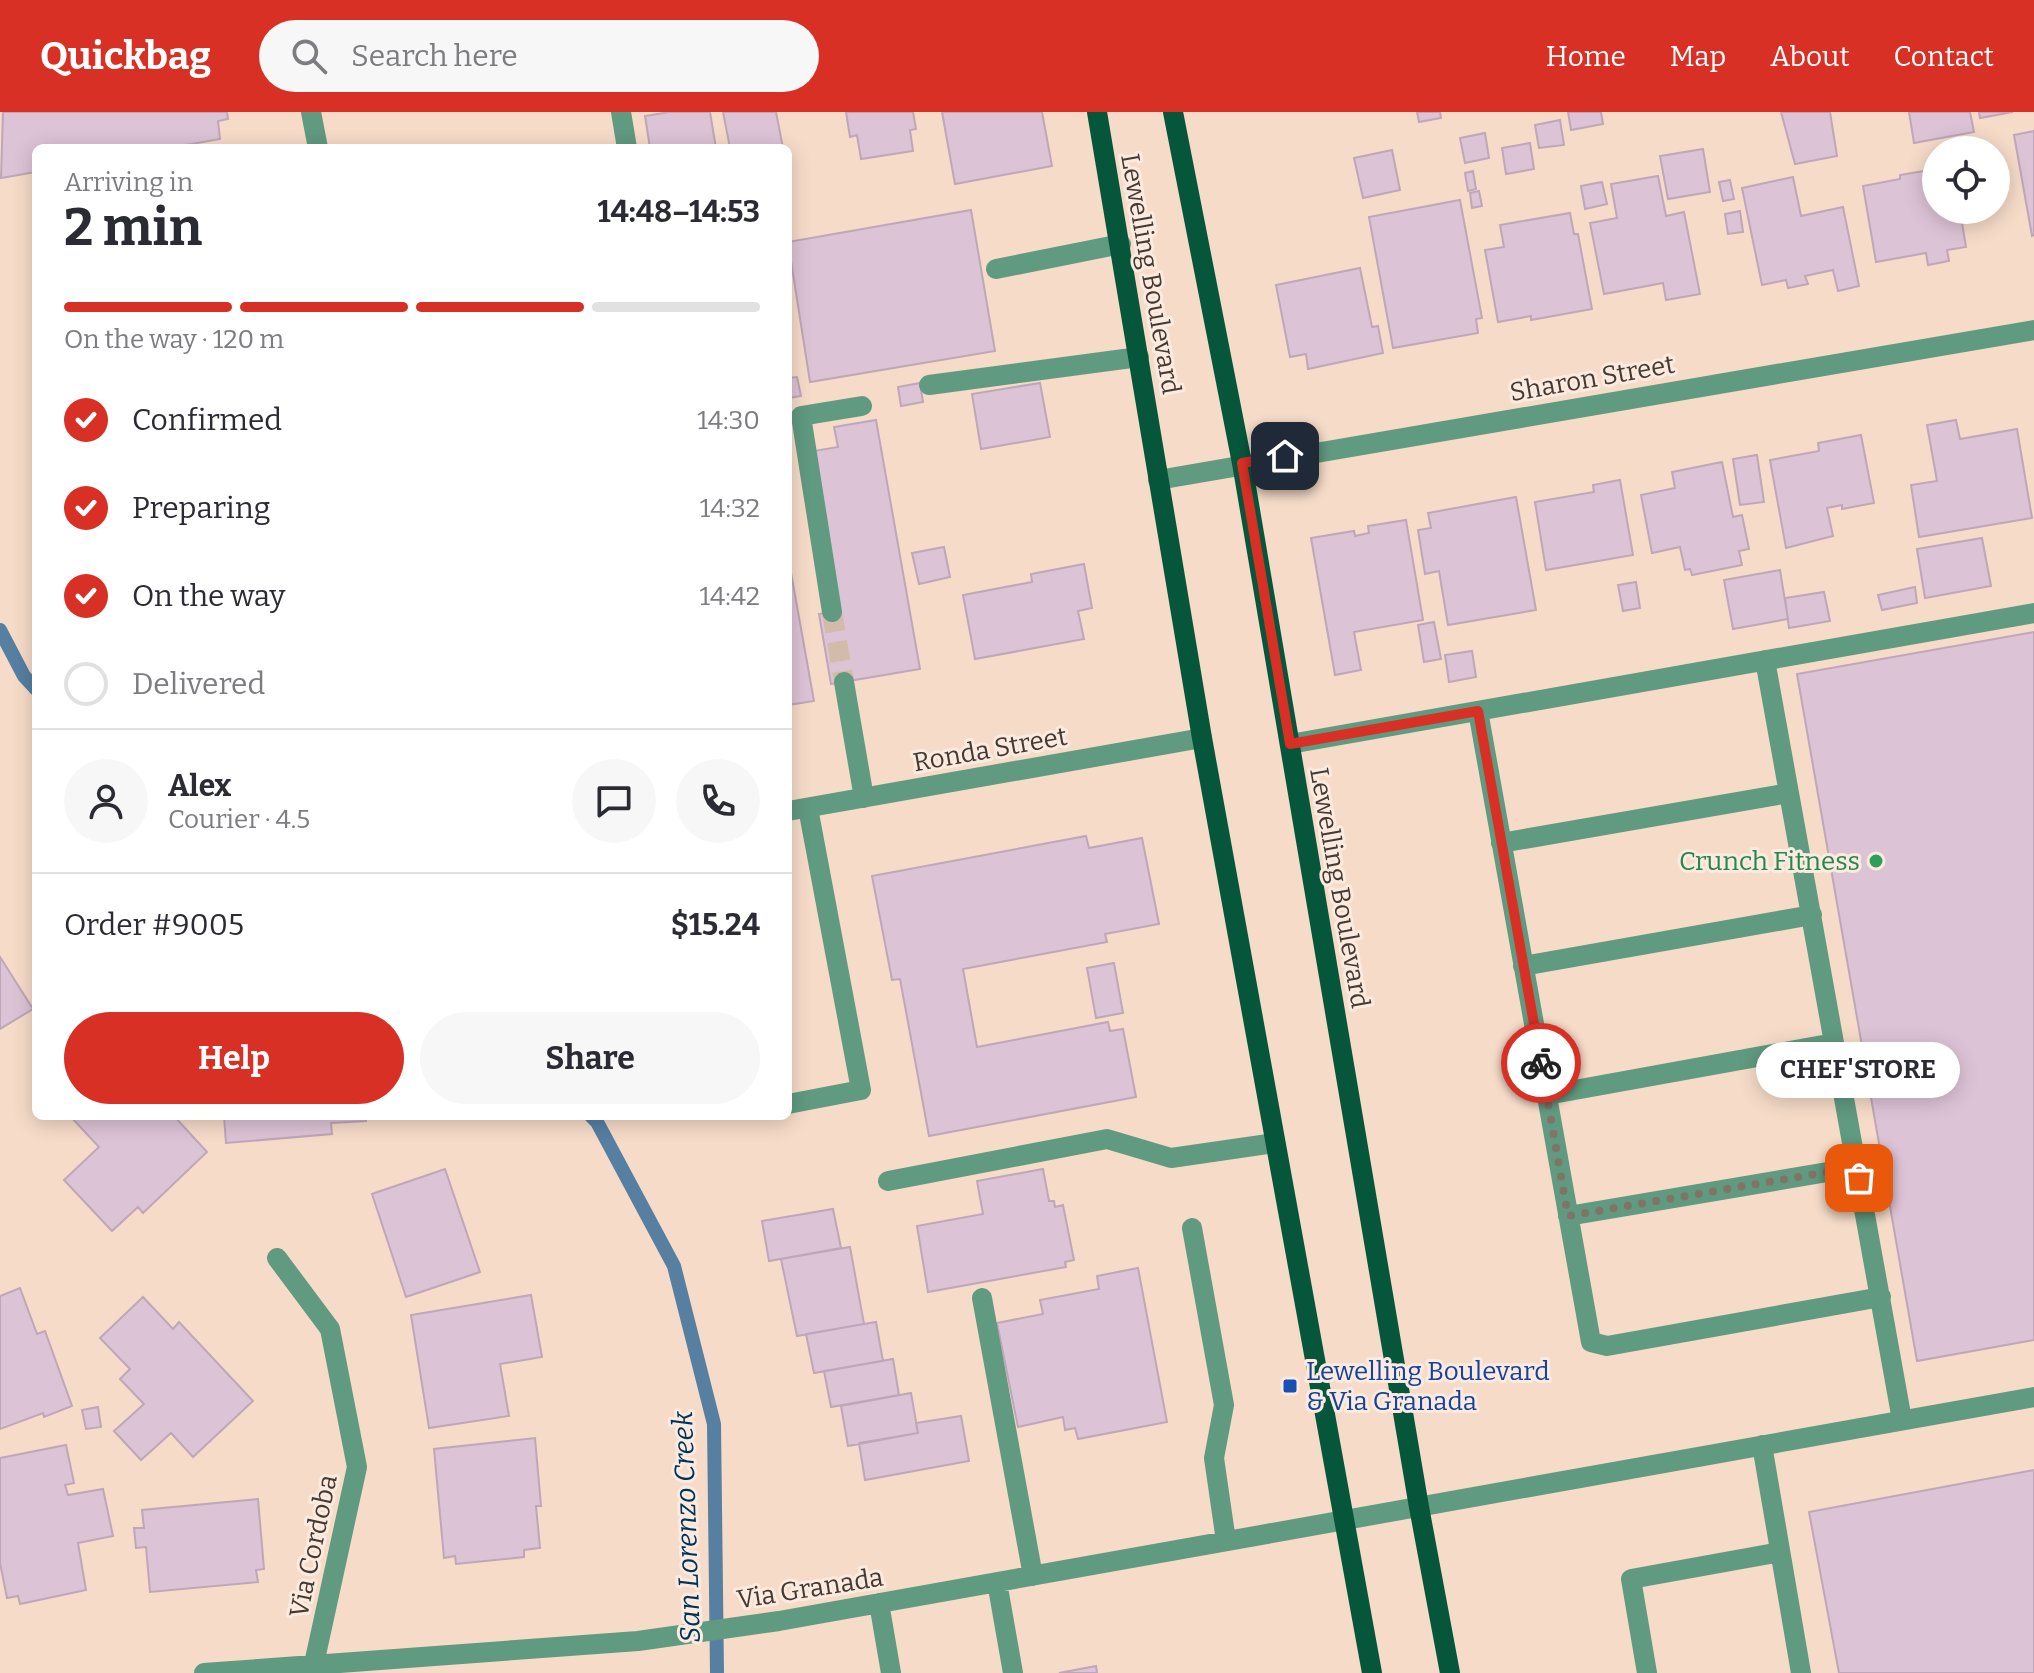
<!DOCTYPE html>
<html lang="en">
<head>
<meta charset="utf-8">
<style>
	body { margin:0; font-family:Bitter,serif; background:#f7f7f7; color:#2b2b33; height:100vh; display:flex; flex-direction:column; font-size:30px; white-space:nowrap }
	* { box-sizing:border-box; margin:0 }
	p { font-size:26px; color:#7c7c81 }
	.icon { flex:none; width:44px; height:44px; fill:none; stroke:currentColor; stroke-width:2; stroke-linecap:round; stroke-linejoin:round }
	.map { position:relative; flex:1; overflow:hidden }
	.panel { position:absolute; left:32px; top:32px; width:760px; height:976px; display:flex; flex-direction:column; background:#fff; border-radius:12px; box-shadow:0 4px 20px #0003 }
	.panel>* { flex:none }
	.tools { position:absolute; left:1922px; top:24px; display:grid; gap:16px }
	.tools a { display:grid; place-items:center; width:88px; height:88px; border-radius:50%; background:#fff; box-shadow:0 4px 20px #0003; font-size:40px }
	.pin { position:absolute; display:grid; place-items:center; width:68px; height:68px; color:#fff; margin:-34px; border-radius:16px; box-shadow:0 4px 12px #0006 }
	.courier { position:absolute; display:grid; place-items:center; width:80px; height:80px; margin:-40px; border:6px solid #d93025; border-radius:50%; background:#fff; color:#222; box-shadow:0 2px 10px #0007 }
	.bubble { position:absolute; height:56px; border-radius:28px; background:#fff; box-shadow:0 4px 20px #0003; font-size:26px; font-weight:700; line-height:56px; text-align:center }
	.headline em { font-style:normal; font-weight:700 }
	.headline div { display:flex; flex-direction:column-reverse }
	.headline { display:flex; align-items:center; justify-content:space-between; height:136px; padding:0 32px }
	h1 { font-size:52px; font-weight:700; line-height:60px }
	.bar { display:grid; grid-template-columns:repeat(4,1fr); gap:12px 8px; align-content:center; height:96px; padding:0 32px }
	.bar i { height:10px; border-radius:6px; background:#e1e1e2 }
	.bar .on { background:#d93025 }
	.bar p { grid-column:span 4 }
	.line { display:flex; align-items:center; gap:20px; padding:0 32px; border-top:2px solid #e1e1e2 }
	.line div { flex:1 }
	.round { display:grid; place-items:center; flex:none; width:84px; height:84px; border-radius:42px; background:#f7f7f7 }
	ol { padding:0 32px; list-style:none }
	li { display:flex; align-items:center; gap:24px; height:88px }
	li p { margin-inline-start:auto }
	li .icon { padding:8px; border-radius:50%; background:#d93025; color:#fff; stroke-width:4 }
	li:last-child { color:#7c7c81 }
	li i { width:44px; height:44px; border:4px solid #e1e1e2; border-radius:50% }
	.button { display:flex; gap:16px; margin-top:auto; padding:16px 32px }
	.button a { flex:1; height:92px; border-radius:48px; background:#d93025; color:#fff; font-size:32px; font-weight:700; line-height:92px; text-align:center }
	.button a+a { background:#f7f7f7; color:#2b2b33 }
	header { display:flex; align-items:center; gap:48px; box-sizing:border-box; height:112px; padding:0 40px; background:#d93025; color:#fff }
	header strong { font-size:38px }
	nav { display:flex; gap:44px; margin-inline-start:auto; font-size:28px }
	.search { width:560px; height:72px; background:#f7f7f7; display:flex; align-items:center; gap:20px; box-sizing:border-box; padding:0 28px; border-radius:44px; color:#7c7c81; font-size:30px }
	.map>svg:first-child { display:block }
</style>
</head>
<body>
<header>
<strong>Quickbag</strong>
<div class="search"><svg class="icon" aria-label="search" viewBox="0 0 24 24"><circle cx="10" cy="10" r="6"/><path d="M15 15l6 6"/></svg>Search here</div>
<nav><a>Home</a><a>Map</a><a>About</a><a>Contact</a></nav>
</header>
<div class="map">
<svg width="2034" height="1561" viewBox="0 0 2034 1561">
	<rect width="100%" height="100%" fill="#f6dbc8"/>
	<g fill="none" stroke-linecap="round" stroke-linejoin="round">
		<path stroke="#567fa2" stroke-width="14" d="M 0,518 L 24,564 L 36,577
			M 591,1004 L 597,1010 L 674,1154 L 714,1312 L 717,1561"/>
	</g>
	<path fill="#ddc3d6" stroke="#bfa6b9" stroke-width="2" d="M 3,0 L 227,0 L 228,7 L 218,9 L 220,27 L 169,36 L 36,36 L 36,60 L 1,66 Z
		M 669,0 L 710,0 L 716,36 L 650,36 L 645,4 Z
		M 723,0 L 776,0 L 783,36 L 730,36 Z
		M 846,0 L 913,0 L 916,17 L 910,18 L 913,39 L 861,47 L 857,23 L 850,25 Z
		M 942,0 L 1042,0 L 1052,54 L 955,72 Z
		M 1417,0 L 1440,0 L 1441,6 L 1419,10 Z
		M 1568,0 L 1601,0 L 1603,12 L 1571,18 Z
		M 1781,0 L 1830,0 L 1837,44 L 1795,52 Z
		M 1909,0 L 1970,0 L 1974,20 L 1914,31 Z
		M 1979,0 L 2013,0 L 1980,6 Z
		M 1560,8 L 1564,33 L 1539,36 L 1535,13 Z
		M 2034,19 L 2034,123 L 2032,124 L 2014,23 Z
		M 1485,21 L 1489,46 L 1465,51 L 1460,26 Z
		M 1530,31 L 1534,57 L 1506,62 L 1502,36 Z
		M 1703,37 L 1710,80 L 1668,87 L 1660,44 Z
		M 1392,38 L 1400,78 L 1363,86 L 1354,46 Z
		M 1473,59 L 1476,77 L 1468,79 L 1465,61 Z
		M 1924,59 L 1926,73 L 1936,71 L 1936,98 L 1960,98 L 1966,135 L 1947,138 L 1949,149 L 1928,153 L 1926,141 L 1876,150 L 1863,74 L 1900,67 L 1900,63 Z
		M 1658,64 L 1666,104 L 1684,100 L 1700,182 L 1666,188 L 1663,171 L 1604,182 L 1590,111 L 1617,106 L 1611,72 Z
		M 1793,65 L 1801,104 L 1843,95 L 1859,174 L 1838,179 L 1833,158 L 1805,164 L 1808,172 L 1788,176 L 1786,168 L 1762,173 L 1742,76 Z
		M 1730,68 L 1734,87 L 1723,89 L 1719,70 Z
		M 1602,70 L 1607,92 L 1585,97 L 1581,74 Z
		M 1479,79 L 1482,94 L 1472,96 L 1470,81 Z
		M 1460,88 L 1482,206 L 1476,207 L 1478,221 L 1393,236 L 1369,105 Z
		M 971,98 L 995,239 L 810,270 L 788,130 Z
		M 1740,99 L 1743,120 L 1728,122 L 1725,102 Z
		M 1570,101 L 1574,122 L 1578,122 L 1592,197 L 1531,208 L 1531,204 L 1498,210 L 1485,138 L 1504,135 L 1500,113 Z
		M 1360,156 L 1372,215 L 1378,214 L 1383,241 L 1308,257 L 1306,242 L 1290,245 L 1276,173 Z
		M 797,265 L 801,284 L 788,286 L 788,266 Z
		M 920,271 L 923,290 L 901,294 L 898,275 Z
		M 1040,271 L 1050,325 L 981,337 L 972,282 Z
		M 876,308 L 920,557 L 831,572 L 819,502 L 832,500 L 814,339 L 838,335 L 834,315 Z
		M 1956,308 L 1960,327 L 2017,317 L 2032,406 L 1919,425 L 1911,373 L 1937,369 L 1927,313 Z
		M 1861,323 L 1874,391 L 1842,397 L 1842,393 L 1827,396 L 1833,424 L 1786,436 L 1770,348 L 1819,339 L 1818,331 Z
		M 1757,343 L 1764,390 L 1740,393 L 1733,347 Z
		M 1722,350 L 1733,405 L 1742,403 L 1749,437 L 1739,439 L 1742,453 L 1692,463 L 1690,457 L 1685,458 L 1680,435 L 1652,441 L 1641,383 L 1675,376 L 1672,360 Z
		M 1620,368 L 1633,443 L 1546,458 L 1535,390 L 1594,380 L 1593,373 Z
		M 1516,385 L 1536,498 L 1448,513 L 1439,459 L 1425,462 L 1418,418 L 1431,416 L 1428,401 Z
		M 1406,408 L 1423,508 L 1354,520 L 1361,558 L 1335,563 L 1311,426 L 1354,419 L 1355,424 L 1369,421 L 1368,414 Z
		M 1982,426 L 1991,474 L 1925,486 L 1917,437 Z
		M 944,435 L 950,465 L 919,472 L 912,441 Z
		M 788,444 L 814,589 L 788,593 Z
		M 1084,452 L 1092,496 L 1078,499 L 1084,527 L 975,547 L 963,483 L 1032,470 L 1031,462 Z
		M 1780,458 L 1788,507 L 1733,517 L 1724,468 Z
		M 1636,470 L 1640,496 L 1623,499 L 1618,473 Z
		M 1915,475 L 1917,491 L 1882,498 L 1878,483 Z
		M 1824,480 L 1830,509 L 1789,516 L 1785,486 Z
		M 1434,510 L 1441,547 L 1424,550 L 1418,513 Z
		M 2034,520 L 2034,1228 L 1917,1249 L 1797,562 Z
		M 1472,539 L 1476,565 L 1449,570 L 1445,543 Z
		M 1086,724 L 1089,736 L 1142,726 L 1159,812 L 1105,822 L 1107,830 L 963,857 L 977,935 L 1108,910 L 1110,919 L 1123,917 L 1136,985 L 929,1024 L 900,867 L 892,868 L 872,764 Z
		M 0,845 L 33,897 L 0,917 Z
		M 1114,851 L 1123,901 L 1096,906 L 1087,856 Z
		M 70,1004 L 174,1004 L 207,1040 L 143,1101 L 138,1095 L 112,1119 L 64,1068 L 99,1035 Z
		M 224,1004 L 366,1004 L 366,1009 L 331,1011 L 332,1022 L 226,1031 Z
		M 445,1057 L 480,1160 L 406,1185 L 372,1082 Z
		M 1043,1057 L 1049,1089 L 1054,1089 L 1055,1095 L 1063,1093 L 1074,1148 L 1065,1150 L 1066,1155 L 928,1180 L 917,1114 L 983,1102 L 977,1069 Z
		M 833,1097 L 841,1136 L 769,1149 L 762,1109 Z
		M 850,1135 L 864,1212 L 797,1224 L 781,1147 Z
		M 1138,1156 L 1167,1310 L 1078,1327 L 1075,1316 L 1065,1318 L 1063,1305 L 1018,1315 L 997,1211 L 1043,1202 L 1040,1188 L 1099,1177 L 1097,1164 Z
		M 20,1176 L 37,1222 L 45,1219 L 72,1294 L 44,1305 L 43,1301 L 0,1317 L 0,1184 Z
		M 531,1183 L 542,1245 L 500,1252 L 509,1304 L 429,1316 L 411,1203 Z
		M 143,1185 L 173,1217 L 179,1210 L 253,1289 L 193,1345 L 171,1321 L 141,1348 L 114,1319 L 144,1292 L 120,1267 L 130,1257 L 100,1226 Z
		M 876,1210 L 883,1249 L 814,1261 L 806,1222 Z
		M 893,1247 L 899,1283 L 831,1295 L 824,1259 Z
		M 911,1281 L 918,1321 L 848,1334 L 841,1294 Z
		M 98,1295 L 101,1315 L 86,1317 L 82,1298 Z
		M 961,1304 L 969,1349 L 865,1368 L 859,1331 L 918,1321 L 916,1311 Z
		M 535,1326 L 541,1394 L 536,1394 L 540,1436 L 524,1438 L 524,1445 L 456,1452 L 455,1444 L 444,1446 L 434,1337 Z
		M 66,1333 L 74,1371 L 65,1373 L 68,1383 L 103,1377 L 113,1424 L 78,1431 L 86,1478 L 20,1492 L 18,1484 L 7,1486 L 0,1451 L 0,1346 Z
		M 2034,1358 L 2034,1561 L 1839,1561 L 1809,1400 Z
		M 258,1387 L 264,1457 L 256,1458 L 258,1470 L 150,1480 L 146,1435 L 136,1436 L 134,1416 L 144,1416 L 142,1398 Z
		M 1096,1554 L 1097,1561 L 1059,1561 Z"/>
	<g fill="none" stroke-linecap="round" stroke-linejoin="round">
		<path stroke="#d3bbaa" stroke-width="20" stroke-dasharray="20 10" stroke-linecap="butt" d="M 832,500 L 844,570"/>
		<path stroke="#609a80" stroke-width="20" d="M 311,0 L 318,36
			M 621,0 L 627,36
			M 996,157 L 1121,132
			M 929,273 L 1139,245
			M 1158,368 L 2034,218
			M 832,500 L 801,304 L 862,294
			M 1765,548 L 1902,1308
			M 844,570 L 864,686
			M 1478,599 L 1591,1230 L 1607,1234 L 1881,1185
			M 1290,632 L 2034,501
			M 788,699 L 1202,626
			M 1501,731 L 1789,681
			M 1523,854 L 1812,803
			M 1547,983 L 1834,931
			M 788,992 L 861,978 L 808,696
			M 888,1069 L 1107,1027 L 1171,1046 L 1275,1031
			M 1568,1104 L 1857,1055
			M 1192,1116 L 1224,1293 L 1214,1346 L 1226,1429
			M 277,1146 L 330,1217 L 357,1355 L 312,1561
			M 982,1186 L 1033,1464
			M 1762,1333 L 1801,1561
			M 997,1470 L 1013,1561
			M 879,1491 L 891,1561
			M 204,1561 L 638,1529 L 779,1509 L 2034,1285
			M 1647,1561 L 1631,1467 L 1780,1440"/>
		<path stroke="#06563c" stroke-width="20" d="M 1097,0 L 1202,626 L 1372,1561
			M 1173,0 L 1242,351 L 1419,1395 L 1450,1561"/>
	</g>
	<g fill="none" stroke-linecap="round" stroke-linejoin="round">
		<path stroke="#837266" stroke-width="8" stroke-dasharray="0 14.4" d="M 1541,951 L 1568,1104 L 1857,1055 L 1859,1066"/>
		<path stroke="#d93025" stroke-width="10" d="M 1285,344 L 1242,351 L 1290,632 L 1478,599 L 1541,951"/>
	</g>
	<circle fill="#2e9e5b" stroke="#fbeadf" stroke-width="3" cx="1876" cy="749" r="8"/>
	<rect fill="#1a4fb4" stroke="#fbeadf" stroke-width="3" x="1282" y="1266" width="16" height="16" rx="4"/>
	<g text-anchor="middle" stroke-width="6" stroke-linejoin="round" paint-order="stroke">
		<g font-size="26" fill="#453a32" stroke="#fbeadf">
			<text transform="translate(1151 162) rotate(80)" y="9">Lewelling Boulevard</text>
			<text transform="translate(1592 266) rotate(-10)" y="9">Sharon Street</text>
			<text transform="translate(990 637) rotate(-10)" y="9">Ronda Street</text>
			<text transform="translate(1340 776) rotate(80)" y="9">Lewelling Boulevard</text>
			<text transform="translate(313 1434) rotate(-78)" y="9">Via Cordoba</text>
			<text transform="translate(810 1476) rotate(-9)" y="9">Via Granada</text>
		</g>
		<g font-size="26" fill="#27864d" stroke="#fbeadf" text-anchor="end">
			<text x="1860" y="758">Crunch Fitness</text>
		</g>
		<g font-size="26" fill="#164399" stroke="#fbeadf" text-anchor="start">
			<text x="1306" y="1268">Lewelling Boulevard<tspan x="1306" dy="30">&amp; Via Granada</tspan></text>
		</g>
		<g font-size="28" font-style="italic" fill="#003457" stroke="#fbeadf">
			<text transform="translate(686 1415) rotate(-92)" y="10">San Lorenzo Creek</text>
		</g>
	</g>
</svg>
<div class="tools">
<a><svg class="icon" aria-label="locate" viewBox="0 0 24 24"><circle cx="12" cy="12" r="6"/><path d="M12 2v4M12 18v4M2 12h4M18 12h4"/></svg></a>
</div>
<div class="pin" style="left:1859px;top:1066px;background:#ea580c"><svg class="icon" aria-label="bag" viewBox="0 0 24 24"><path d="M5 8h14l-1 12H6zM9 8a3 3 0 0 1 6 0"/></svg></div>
<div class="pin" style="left:1285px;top:344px;background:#1f2937"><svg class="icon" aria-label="home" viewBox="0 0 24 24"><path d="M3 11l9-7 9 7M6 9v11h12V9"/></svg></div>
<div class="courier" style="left:1541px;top:951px"><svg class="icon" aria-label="bike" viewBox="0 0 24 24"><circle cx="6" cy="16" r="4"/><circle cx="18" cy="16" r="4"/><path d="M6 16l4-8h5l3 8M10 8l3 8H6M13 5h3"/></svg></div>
<div class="bubble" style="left:1756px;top:930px;width:204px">CHEF'STORE</div>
<section class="panel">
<div class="headline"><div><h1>2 min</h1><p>Arriving in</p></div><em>14:48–14:53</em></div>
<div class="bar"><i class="on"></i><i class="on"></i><i class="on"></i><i></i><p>On the way · 120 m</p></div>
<ol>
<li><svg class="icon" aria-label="check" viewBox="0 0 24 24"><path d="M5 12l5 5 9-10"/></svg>Confirmed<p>14:30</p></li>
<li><svg class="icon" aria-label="check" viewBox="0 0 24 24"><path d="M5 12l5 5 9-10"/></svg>Preparing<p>14:32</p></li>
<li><svg class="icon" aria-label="check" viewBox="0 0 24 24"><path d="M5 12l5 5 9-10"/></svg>On the way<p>14:42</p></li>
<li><i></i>Delivered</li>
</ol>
<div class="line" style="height:144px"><a class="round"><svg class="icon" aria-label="person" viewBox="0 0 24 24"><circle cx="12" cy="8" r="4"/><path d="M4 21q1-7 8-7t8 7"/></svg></a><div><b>Alex</b><p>Courier · 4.5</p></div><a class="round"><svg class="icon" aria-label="chat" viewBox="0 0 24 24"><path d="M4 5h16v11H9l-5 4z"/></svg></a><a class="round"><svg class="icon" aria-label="phone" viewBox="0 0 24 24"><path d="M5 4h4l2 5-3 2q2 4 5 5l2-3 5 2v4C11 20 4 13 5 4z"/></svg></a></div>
<div class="line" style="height:104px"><div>Order #9005</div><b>$15.24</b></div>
<div class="button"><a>Help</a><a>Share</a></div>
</section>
</div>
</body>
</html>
